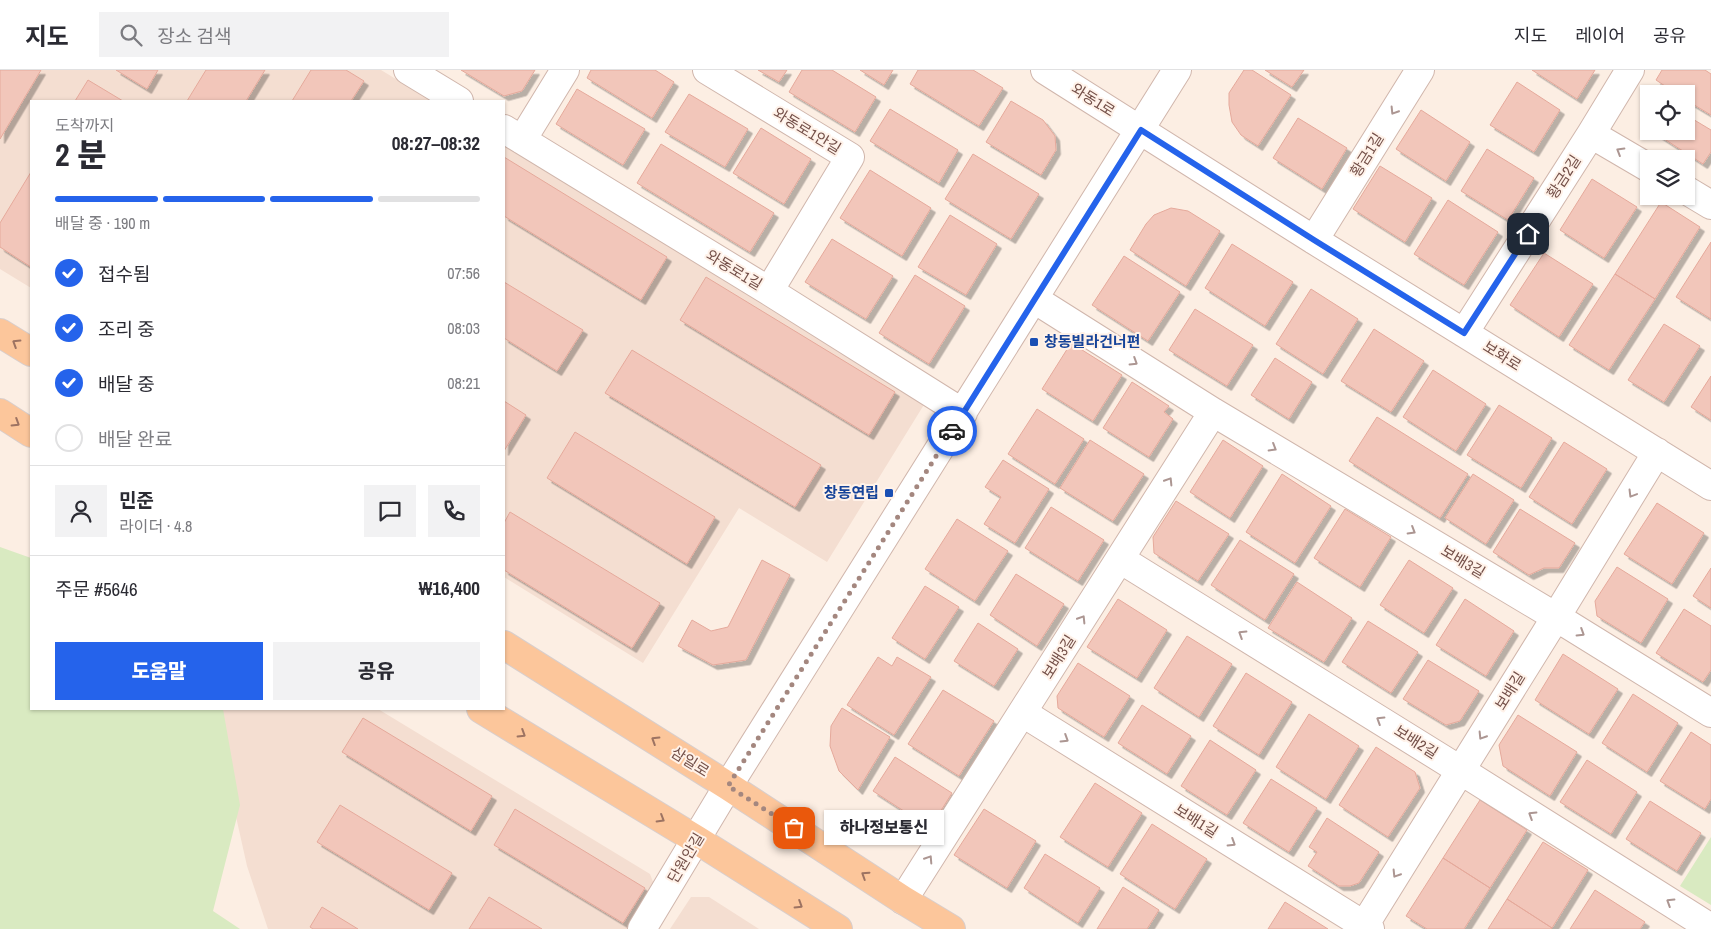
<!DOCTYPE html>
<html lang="ko">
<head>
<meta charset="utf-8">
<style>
	body { margin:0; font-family:"Archivo Narrow","Noto Sans KR",sans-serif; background:#f2f2f3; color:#2b2b33; height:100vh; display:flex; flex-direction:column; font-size:19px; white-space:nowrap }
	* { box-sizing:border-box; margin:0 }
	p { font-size:16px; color:#7c7c81 }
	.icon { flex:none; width:28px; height:28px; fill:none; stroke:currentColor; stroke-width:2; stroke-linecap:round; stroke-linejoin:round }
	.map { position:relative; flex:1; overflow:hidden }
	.panel { position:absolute; left:30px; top:30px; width:475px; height:610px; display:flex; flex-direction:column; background:#fff; border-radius:0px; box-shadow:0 1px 4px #0004 }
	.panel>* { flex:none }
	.buttons { position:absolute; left:1640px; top:15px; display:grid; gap:10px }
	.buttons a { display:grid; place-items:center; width:55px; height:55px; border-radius:0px; background:#fff; box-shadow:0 1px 4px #0004; font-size:25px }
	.pin { position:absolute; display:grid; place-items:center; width:42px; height:42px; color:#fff; margin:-21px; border-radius:10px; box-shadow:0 2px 8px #0006 }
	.courier { position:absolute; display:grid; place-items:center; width:50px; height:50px; margin:-25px; border:4px solid #2563eb; border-radius:50%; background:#fff; color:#222; box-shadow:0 1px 6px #0007 }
	.bubble { position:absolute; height:35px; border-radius:0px; background:#fff; box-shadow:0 1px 4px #0004; font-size:16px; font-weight:800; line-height:35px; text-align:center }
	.headline em { font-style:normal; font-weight:800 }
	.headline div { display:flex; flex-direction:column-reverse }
	.headline { display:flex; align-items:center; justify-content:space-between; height:85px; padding:0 25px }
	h1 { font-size:32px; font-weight:800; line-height:38px }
	.bar { display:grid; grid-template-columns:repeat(4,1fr); gap:8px 5px; align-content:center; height:60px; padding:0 25px }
	.bar i { height:6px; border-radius:4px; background:#e1e1e2 }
	.bar .selected { background:#2563eb }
	.bar p { grid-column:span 4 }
	.line { display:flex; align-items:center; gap:12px; padding:0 25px; border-top:1px solid #e1e1e2 }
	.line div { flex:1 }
	.round { display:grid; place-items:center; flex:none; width:52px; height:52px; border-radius:0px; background:#f2f2f3 }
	ol { padding:0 25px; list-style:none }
	li { display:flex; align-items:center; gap:15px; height:55px }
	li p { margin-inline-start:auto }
	li .icon { padding:5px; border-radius:50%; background:#2563eb; color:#fff; stroke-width:4 }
	li:last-child { color:#7c7c81 }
	li i { width:28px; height:28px; border:2px solid #e1e1e2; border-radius:50% }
	.cta { display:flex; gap:10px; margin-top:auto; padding:10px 25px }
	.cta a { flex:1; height:58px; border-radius:0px; background:#2563eb; color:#fff; font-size:20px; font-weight:800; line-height:58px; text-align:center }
	.cta a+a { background:#f2f2f3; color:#2b2b33 }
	header { display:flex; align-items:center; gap:30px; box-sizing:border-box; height:70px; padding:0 25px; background:#fff; border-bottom:1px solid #e1e1e2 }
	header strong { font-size:24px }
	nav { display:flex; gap:28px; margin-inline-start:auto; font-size:18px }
	.search { width:350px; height:45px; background:#f2f2f3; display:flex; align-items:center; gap:12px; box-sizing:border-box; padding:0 18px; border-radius:0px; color:#7c7c81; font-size:19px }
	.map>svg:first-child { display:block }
</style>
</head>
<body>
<header>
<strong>지도</strong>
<div class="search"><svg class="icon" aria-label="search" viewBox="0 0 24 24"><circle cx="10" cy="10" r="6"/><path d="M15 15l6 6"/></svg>장소 검색</div>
<nav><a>지도</a><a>레이어</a><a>공유</a></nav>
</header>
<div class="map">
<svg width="1711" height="859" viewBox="0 0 1711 859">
	<defs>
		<filter id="shadow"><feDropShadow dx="4.5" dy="4.5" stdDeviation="0" flood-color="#0004"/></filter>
	</defs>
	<rect width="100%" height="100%" fill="#fceee3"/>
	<path fill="#f4ded1" d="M 0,0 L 381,0 L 432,31 L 31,31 L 31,218 L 0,199 Z
		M 504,75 L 925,333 L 827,492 L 739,438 L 643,593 L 504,507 Z
		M 212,639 L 378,639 L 650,804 L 655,817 L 629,859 L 268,859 L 247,796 Z
		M 691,827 L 709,827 L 759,859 L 670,859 Z"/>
	<path fill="#d9eac1" d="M 0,477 L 31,488 L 31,639 L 223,639 L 240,735 L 213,841 L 240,859 L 0,859 Z
		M 1711,767 L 1711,835 L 1680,816 Z"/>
	<path fill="#f2c6ba" stroke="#e5a99b" filter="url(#shadow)" d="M 0,0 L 41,0 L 0,69 Z
		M 116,0 L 158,0 L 147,19 Z
		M 206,0 L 265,0 L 246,31 L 187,31 Z
		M 311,0 L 346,0 L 364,11 L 351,31 L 292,31 Z
		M 461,0 L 535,0 L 522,21 L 504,26 Z
		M 591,0 L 655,0 L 674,12 L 652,48 L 587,8 Z
		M 758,0 L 787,0 L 779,12 Z
		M 802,0 L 832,0 L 876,27 L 855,62 L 789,22 Z
		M 860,0 L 893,0 L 884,15 Z
		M 918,0 L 973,0 L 1003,18 L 979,56 L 910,14 Z
		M 1244,0 L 1252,0 L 1291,25 L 1258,76 L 1241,65 L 1232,52 L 1229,35 L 1229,23 Z
		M 1265,0 L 1304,0 L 1292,17 Z
		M 1532,0 L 1595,0 L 1577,29 Z
		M 1662,0 L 1705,0 L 1711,4 L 1711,45 L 1686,30 L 1686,24 L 1677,24 L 1656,10 Z
		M 88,10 L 123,31 L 75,31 Z
		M 1517,12 L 1560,40 L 1534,82 L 1490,55 Z
		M 577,19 L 645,59 L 623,95 L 556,54 Z
		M 689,24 L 748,59 L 725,97 L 665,62 Z
		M 1649,24 L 1649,59 L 1642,55 L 1643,33 Z
		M 1011,31 L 1043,50 L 1055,66 L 1056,80 L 1041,105 L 986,72 Z
		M 890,39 L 958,80 L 939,113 L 870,71 Z
		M 1421,40 L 1470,72 L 1446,111 L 1396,79 Z
		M 1686,45 L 1711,60 L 1711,82 L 1703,94 L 1652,61 L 1686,61 Z
		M 1298,48 L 1347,78 L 1322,119 L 1273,88 Z
		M 761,58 L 811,89 L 784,134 L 733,103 Z
		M 661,74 L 774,143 L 750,182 L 637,113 Z
		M 1487,79 L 1534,108 L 1508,150 L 1461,121 Z
		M 973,84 L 1039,124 L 1011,169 L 945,129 Z
		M 504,87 L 667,187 L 641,230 L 504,146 Z
		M 1380,96 L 1432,128 L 1405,172 L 1353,139 Z
		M 870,100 L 931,138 L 902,186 L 840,148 Z
		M 31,102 L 31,197 L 0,177 L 0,153 Z
		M 1592,109 L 1637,137 L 1604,188 L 1560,160 Z
		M 1448,130 L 1498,162 L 1464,215 L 1414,184 Z
		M 1661,132 L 1700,157 L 1655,229 L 1615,204 Z
		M 1171,138 L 1188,141 L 1220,161 L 1186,216 L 1130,180 L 1146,154 L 1154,145 Z
		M 950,145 L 997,174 L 966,225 L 918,197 Z
		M 832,169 L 893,206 L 866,249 L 805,212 Z
		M 1711,172 L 1711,249 L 1676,227 Z
		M 1232,174 L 1293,212 L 1265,256 L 1205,218 Z
		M 1544,183 L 1593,214 L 1559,267 L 1510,235 Z
		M 1124,186 L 1180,222 L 1148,271 L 1092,235 Z
		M 1615,204 L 1655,229 L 1609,300 L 1569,275 Z
		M 915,205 L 965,236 L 929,294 L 879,263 Z
		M 706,207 L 895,322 L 869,365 L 680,250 Z
		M 504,212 L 583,260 L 557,301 L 504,268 Z
		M 1311,219 L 1358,249 L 1323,304 L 1276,274 Z
		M 1195,239 L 1253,275 L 1227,316 L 1169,280 Z
		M 1664,254 L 1700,276 L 1664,332 L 1628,310 Z
		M 1374,259 L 1424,291 L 1391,342 L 1341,311 Z
		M 1071,273 L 1122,305 L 1093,351 L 1042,319 Z
		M 632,280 L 821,395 L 795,437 L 605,323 Z
		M 1275,288 L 1312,312 L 1289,349 L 1251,325 Z
		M 1433,300 L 1486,334 L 1456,381 L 1403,347 Z
		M 1711,306 L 1711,350 L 1691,337 Z
		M 1132,312 L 1169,336 L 1164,342 L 1173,349 L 1149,387 L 1103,358 Z
		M 504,331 L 526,345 L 504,381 Z
		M 1499,335 L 1552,368 L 1521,418 L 1467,385 Z
		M 1037,339 L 1084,369 L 1055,414 L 1008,384 Z
		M 1377,347 L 1468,404 L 1440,448 L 1349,391 Z
		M 575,362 L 715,447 L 687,494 L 547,408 Z
		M 1090,370 L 1144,404 L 1113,451 L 1060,418 Z
		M 1223,370 L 1263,396 L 1230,448 L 1190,422 Z
		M 1564,372 L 1607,399 L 1572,454 L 1529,427 Z
		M 1003,390 L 1049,419 L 1015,473 L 984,454 L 1001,427 L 985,417 Z
		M 1282,404 L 1331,436 L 1295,493 L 1246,462 Z
		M 1473,404 L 1514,430 L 1486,474 L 1445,448 Z
		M 1176,431 L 1229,464 L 1198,511 L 1154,483 L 1153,467 Z
		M 1657,433 L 1704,463 L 1672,514 L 1624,484 Z
		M 1051,437 L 1104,470 L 1078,511 L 1025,478 Z
		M 1345,439 L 1391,467 L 1360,517 L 1314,488 Z
		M 1520,439 L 1575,473 L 1559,498 L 1544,498 L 1529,505 L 1493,482 Z
		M 510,442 L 660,533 L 632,578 L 504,500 L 504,453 Z
		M 957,449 L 1008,481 L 975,531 L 925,499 Z
		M 1240,470 L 1294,504 L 1265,550 L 1211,515 Z
		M 762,490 L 790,505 L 746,590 L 713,595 L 678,576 L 692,550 L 711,561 L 728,557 Z
		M 1409,490 L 1453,518 L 1424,563 L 1380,535 Z
		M 1617,497 L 1668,529 L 1641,573 L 1597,546 L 1595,531 Z
		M 1711,498 L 1711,538 L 1693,526 Z
		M 1016,504 L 1064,534 L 1037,576 L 990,545 Z
		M 1297,512 L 1352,548 L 1324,592 L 1268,558 Z
		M 925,516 L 959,537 L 925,589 L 892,568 Z
		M 1118,529 L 1167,560 L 1137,608 L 1087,577 Z
		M 1465,529 L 1514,561 L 1486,606 L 1436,575 Z
		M 1684,539 L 1711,556 L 1711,600 L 1703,612 L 1656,583 Z
		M 1368,551 L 1418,582 L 1391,623 L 1342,592 Z
		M 978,553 L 1018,579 L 994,616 L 954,591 Z
		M 1187,566 L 1232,594 L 1199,647 L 1154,618 Z
		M 1563,584 L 1618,619 L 1589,664 L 1535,630 Z
		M 878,587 L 892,596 L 897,587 L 931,607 L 894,665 L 847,635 Z
		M 1428,590 L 1479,621 L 1460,651 L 1446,655 L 1403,629 Z
		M 1078,593 L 1130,626 L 1104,667 L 1058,638 L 1057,626 Z
		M 1246,603 L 1292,632 L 1259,685 L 1213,656 Z
		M 943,620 L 994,651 L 959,706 L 908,674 Z
		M 1633,624 L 1678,653 L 1647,702 L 1602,673 Z
		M 1142,635 L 1191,666 L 1167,704 L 1118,673 Z
		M 842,638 L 890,667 L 858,720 L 839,701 L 830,676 L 831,656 Z
		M 1309,644 L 1359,676 L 1326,729 L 1276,697 Z
		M 1518,645 L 1577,682 L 1550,726 L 1503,696 L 1499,675 Z
		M 363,648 L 492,726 L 471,761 L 342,682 Z
		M 1691,662 L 1711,675 L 1711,729 L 1705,739 L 1660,711 Z
		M 1210,670 L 1256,700 L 1227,745 L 1181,716 Z
		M 1376,677 L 1415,702 L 1420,718 L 1388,767 L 1339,735 Z
		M 895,687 L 952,723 L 930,758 L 873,721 Z
		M 1587,690 L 1637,722 L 1611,764 L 1560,732 Z
		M 1271,709 L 1317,738 L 1289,782 L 1243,753 Z
		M 1095,713 L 1142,743 L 1108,797 L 1060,767 Z
		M 1480,730 L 1527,760 L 1490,818 L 1443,788 Z
		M 1650,731 L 1701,763 L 1677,801 L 1626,769 Z
		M 340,735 L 452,803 L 429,840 L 317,772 Z
		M 515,739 L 645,818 L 623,853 L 494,775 Z
		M 984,739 L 1036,771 L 1007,818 L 954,785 Z
		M 1327,748 L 1379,782 L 1359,813 L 1350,816 L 1339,816 L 1308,796 L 1317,782 L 1309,777 Z
		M 1152,754 L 1207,789 L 1175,839 L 1120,804 Z
		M 1543,772 L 1588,800 L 1552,858 L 1507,829 Z
		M 1045,784 L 1100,818 L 1078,853 L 1024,818 Z
		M 1443,788 L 1490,818 L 1464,859 L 1427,859 L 1406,846 Z
		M 1123,817 L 1159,840 L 1147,859 L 1097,859 Z
		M 1595,820 L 1645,852 L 1640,859 L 1570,859 Z
		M 489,827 L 542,859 L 469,859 Z
		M 1507,829 L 1552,858 L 1551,859 L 1488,859 Z
		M 1285,832 L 1328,859 L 1268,859 Z
		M 322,837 L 358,859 L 313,859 L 310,857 Z"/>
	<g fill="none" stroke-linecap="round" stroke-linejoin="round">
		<g stroke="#d0b6ac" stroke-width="30">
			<path id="minor" d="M 408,0 L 459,31
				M 707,0 L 850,87 L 769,221
				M 1045,0 L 1314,170 L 1711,416
				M 504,59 L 769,221 L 963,343
				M 1591,64 L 1649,98
				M 522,70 L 565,0
				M 1686,120 L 1711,135
				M 1314,170 L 1420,0
				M 1034,229 L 1213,342 L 1556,547 L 1711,643
				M 1464,263 L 1591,64 L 1630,0
				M 1120,489 L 1460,700 L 1711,858
				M 1023,643 L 1370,859
				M 903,830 L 1213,342
				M 642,859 L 728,716 L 1177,0
				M 1362,859 L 1556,547 L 1657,382"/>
		</g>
		<g stroke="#d8cecc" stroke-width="30">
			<path id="major" d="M 0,263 L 31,282
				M 0,343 L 31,363
				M 504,575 L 728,716 L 903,830 L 951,859
				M 481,639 L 697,770 L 838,859"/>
		</g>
		<use href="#minor" stroke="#fff" stroke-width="28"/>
		<use href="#major" stroke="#fcc69b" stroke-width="28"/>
	</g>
	<defs><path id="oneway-chevron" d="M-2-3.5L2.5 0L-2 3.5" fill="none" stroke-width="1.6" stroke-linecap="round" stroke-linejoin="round" transform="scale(1.25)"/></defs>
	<g stroke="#ac9692">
		<use href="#oneway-chevron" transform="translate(1394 41) rotate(122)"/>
		<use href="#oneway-chevron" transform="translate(1620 81) rotate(-149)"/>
		<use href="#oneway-chevron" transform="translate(1134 292) rotate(32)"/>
		<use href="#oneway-chevron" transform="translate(1273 378) rotate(31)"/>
		<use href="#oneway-chevron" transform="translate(1169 411) rotate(-58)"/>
		<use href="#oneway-chevron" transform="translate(1632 424) rotate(121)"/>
		<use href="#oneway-chevron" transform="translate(1412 461) rotate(31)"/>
		<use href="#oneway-chevron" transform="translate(1082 549) rotate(-58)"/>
		<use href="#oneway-chevron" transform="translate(1581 563) rotate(32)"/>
		<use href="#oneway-chevron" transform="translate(1242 564) rotate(-148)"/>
		<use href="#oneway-chevron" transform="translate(1380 650) rotate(-148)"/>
		<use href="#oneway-chevron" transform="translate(1482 666) rotate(122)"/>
		<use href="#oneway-chevron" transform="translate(1065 669) rotate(32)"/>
		<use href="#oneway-chevron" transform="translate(1532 745) rotate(-148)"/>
		<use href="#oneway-chevron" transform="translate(1232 773) rotate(32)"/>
		<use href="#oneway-chevron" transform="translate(929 789) rotate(-57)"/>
		<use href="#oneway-chevron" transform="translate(1396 804) rotate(122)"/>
		<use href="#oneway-chevron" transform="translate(1670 832) rotate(-148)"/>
	</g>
	<g stroke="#9d7362">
		<use href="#oneway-chevron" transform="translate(16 273) rotate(-148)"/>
		<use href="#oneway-chevron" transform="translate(16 353) rotate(32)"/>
		<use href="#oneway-chevron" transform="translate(522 664) rotate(32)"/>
		<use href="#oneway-chevron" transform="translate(655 670) rotate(-148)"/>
		<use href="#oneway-chevron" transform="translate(661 749) rotate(31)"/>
		<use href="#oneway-chevron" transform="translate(865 805) rotate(-147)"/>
		<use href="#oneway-chevron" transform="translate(799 835) rotate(32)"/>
	</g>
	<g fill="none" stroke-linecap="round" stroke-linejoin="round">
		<path stroke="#a4877f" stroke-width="5" stroke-dasharray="0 9" d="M 794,758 L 728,716 L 952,361"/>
		<path stroke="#2563eb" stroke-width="6" d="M 952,361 L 1141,60 L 1314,170 L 1464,263 L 1528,164"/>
	</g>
	<g fill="#1a4fb4" stroke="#fff2e9" stroke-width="2">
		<rect x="1029" y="267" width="10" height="10" rx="2.5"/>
		<rect x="884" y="418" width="10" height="10" rx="2.5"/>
	</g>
	<g text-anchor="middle" stroke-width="4" stroke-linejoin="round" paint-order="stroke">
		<g font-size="15" fill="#745049" stroke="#fff2e9">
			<text transform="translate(1093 30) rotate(32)" y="5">와동1로</text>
			<text transform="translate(807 61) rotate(31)" y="5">와동로1안길</text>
			<text transform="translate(1367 85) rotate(-58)" y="5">황금1길</text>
			<text transform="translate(1564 107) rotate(-57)" y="5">황금2길</text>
			<text transform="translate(734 200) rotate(31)" y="5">와동로1길</text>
			<text transform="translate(1502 286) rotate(32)" y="5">보화로</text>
			<text transform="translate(1463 492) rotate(31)" y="5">보배3길</text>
			<text transform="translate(1059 587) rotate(-58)" y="5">보배3길</text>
			<text transform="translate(1510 621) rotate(-58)" y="5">보배길</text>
			<text transform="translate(1416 672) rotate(32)" y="5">보배2길</text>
			<text transform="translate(690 692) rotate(32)" y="5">삼일로</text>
			<text transform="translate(1196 751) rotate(32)" y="5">보배1길</text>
			<text transform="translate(686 788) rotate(-59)" y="5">단원안길</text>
		</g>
		<g font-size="15" font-weight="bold" fill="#164399" stroke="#fff2e9" text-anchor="start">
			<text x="1044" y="277">창동빌라건너편</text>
			<text x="879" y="428" text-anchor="end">창동연립</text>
		</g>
	</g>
</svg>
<div class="buttons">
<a><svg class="icon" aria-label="locate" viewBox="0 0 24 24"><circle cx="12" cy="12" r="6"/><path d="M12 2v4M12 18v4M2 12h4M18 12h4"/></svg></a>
<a><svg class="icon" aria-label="layers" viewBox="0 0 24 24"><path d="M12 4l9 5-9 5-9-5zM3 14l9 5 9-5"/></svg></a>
</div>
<div class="pin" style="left:794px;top:758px;background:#ea580c"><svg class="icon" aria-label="bag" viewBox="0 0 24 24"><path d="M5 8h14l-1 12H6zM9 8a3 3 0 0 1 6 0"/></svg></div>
<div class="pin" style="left:1528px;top:164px;background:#1f2937"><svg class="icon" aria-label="home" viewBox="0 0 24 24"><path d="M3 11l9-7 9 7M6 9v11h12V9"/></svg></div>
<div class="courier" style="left:952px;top:361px"><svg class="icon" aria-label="car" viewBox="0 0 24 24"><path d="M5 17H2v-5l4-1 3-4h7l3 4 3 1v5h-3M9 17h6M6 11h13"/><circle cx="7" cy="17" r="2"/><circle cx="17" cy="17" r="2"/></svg></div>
<div class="bubble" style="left:824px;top:740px;width:120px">하나정보통신</div>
<section class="panel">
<div class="headline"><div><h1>2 분</h1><p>도착까지</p></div><em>08:27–08:32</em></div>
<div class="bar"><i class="selected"></i><i class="selected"></i><i class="selected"></i><i></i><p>배달 중 · 190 m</p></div>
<ol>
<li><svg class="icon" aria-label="check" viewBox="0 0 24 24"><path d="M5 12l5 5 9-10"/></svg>접수됨<p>07:56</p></li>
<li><svg class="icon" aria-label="check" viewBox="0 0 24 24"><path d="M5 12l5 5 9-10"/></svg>조리 중<p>08:03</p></li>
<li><svg class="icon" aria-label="check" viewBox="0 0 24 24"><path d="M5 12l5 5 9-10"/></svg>배달 중<p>08:21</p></li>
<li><i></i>배달 완료</li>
</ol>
<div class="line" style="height:90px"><a class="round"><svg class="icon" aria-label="person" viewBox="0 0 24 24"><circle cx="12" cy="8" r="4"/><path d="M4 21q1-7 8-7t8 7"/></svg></a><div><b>민준</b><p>라이더 · 4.8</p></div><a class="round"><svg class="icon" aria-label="chat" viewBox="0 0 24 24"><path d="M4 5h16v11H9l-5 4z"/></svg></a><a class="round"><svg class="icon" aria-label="phone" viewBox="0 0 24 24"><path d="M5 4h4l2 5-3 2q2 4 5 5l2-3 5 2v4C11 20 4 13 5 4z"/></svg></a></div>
<div class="line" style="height:65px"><div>주문 #5646</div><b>₩16,400</b></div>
<div class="cta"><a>도움말</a><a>공유</a></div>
</section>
</div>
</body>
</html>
